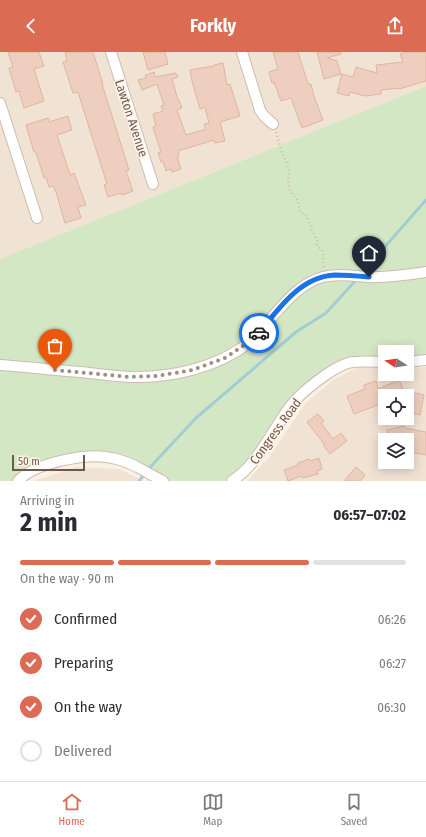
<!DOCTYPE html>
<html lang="en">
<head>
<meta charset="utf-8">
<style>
	body { margin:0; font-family:"Fira Sans Condensed",sans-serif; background:#f2f2f3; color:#2b2b33; height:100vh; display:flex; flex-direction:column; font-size:15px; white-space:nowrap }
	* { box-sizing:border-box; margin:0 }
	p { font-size:13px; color:#7c7c81 }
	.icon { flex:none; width:22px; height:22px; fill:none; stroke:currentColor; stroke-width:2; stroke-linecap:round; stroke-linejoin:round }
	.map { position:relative; height:429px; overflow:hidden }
	.side { display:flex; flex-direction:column; background:#fff; flex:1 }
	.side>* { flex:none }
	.needle { width:26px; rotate:282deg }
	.fabs { position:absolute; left:378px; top:293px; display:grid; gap:8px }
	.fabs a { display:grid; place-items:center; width:36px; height:36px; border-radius:0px; background:#fff; box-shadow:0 2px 10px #0003; font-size:20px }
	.scale { position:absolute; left:12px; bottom:10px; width:73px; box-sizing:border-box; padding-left:4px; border:2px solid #71584c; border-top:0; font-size:11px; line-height:14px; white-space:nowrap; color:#71584c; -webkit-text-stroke:3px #fef5eb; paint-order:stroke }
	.pin { position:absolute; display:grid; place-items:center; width:34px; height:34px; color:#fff; margin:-41px -17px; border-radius:50% 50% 50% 0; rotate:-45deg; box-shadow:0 0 4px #0007 }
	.pin .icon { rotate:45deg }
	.courier { position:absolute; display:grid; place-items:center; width:40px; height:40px; margin:-20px; border:3px solid #1a73e8; border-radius:50%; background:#fff; color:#222; box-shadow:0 1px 5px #0007 }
	.head em { font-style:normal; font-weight:700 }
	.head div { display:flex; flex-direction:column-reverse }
	.head { display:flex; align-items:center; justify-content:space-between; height:68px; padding:0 20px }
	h1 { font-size:26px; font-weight:700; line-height:30px }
	.bar { display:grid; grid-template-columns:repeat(4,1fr); gap:6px 4px; align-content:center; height:48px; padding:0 20px }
	.bar i { height:5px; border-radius:3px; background:#e1e1e2 }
	.bar .active { background:#db6b53 }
	.bar p { grid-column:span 4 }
	ol { padding:0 20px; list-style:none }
	li { display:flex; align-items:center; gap:12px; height:44px }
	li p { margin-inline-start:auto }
	li .icon { padding:4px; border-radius:50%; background:#db6b53; color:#fff; stroke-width:4 }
	li:last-child { color:#7c7c81 }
	li i { width:22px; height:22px; border:2px solid #e1e1e2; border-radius:50% }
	header { display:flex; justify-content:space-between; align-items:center; height:52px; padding:0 20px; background:#db6b53; color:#fff; font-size:18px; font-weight:700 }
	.tabs { display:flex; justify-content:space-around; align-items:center; height:56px; border-top:1px solid #e1e1e2; background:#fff; font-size:11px; color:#7c7c81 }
	.tabs a { display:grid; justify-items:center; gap:2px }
	.tabs .active { color:#db6b53 }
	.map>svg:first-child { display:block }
</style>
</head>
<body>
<header><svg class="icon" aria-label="back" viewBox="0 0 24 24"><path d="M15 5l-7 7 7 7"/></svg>Forkly<svg class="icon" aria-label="share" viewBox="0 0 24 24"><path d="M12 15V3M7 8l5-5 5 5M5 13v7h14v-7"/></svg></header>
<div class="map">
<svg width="426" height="429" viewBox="0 0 426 429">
	<rect width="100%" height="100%" fill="#faf1e5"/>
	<path fill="#f1e3d4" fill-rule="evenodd" d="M 0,0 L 426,0 L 426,34 L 0,207 Z
		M 360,314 L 385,317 L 385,322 L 407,322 L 407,317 L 426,315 L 426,429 L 247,429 L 270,404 L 305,352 L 333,328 ZM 385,344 L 407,344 L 407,366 L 385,366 ZM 385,388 L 407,388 L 407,410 L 385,410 Z
		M 76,415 L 119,417 L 144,429 L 34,429 Z"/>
	<path fill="#d4e7c5" d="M 426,34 L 426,308 L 407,310 L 407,300 L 385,300 L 385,310 L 356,309 L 313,332 L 232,429 L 163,429 L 111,406 L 64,408 L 18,429 L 0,429 L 0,207 Z"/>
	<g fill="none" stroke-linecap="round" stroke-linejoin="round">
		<path stroke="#a2ced3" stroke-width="3" d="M 361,222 L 426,148
			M 139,429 L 153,412 L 196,366 L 296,280 L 326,261 L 358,226"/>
	</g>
	<path fill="#eecfbf" stroke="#dfb5a0" d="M 8,0 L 39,0 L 44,14 L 34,17 L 44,49 L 24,56 L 19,39 L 16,40 L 9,16 L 13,15 Z
		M 65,0 L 93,0 L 103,32 L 102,32 L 129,118 L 126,119 L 133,139 L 122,143 L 121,141 L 108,145 L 104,133 L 107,132 L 78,40 L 73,41 L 63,10 L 67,9 Z
		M 143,0 L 165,0 L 168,12 L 148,18 Z
		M 273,0 L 298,0 L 308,32 L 311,32 L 314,44 L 323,68 L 302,76 L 291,46 L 281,49 L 274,30 L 272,31 L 269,20 L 278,17 Z
		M 317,0 L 341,0 L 341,2 L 327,6 L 337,9 L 341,22 L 324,27 Z
		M 407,0 L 426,0 L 426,29 L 399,37 L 399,36 L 381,38 L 381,42 L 365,44 L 350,40 L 349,44 L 337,41 L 342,22 L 353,25 L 356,15 L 377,21 L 376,13 L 403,10 L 400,2 Z
		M 223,11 L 227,33 L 230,32 L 240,64 L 220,70 L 225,89 L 215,91 L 214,88 L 178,99 L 179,104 L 177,105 L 181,117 L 172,120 L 171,117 L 166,119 L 163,109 L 161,110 L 158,101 L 161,100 L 153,75 L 156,74 L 153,62 L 163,59 L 161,54 L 164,53 L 157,32 L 142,38 L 138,28 L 146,26 L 145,23 L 154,20 L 155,25 L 176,21 L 178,25 L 172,27 L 178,48 L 179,48 L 182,56 L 177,58 L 186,83 L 206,77 L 204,72 L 209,71 L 205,55 L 200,57 L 192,29 L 190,18 L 214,14 L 214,13 Z
		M 68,64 L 72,78 L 57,83 L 70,123 L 74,121 L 86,153 L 78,155 L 81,166 L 65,171 L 56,140 L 53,134 L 49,135 L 46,125 L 44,126 L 36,100 L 34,100 L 26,73 L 48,66 L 49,70 Z
		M 399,328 L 406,344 L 381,344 L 383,351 L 354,362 L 347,344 L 365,337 L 364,333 L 376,329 L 378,337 Z
		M 407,339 L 424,343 L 420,363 L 407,360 Z
		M 318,362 L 324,369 L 321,371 L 333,387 L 341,381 L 347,389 L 330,402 L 323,393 L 324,392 L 307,370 Z
		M 404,374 L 405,376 L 426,380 L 426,403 L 415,401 L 407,403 L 407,388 L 389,388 L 387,378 Z
		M 319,406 L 322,417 L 317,419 L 318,422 L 303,426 L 302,424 L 288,429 L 284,418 L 298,413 L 298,411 L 309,407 L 310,409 Z
		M 356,415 L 365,423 L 360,429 L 344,429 Z"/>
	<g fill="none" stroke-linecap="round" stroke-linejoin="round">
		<g stroke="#cdbbaf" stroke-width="12">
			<path id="minor" d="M 111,0 L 153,132
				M 242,0 L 260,58 L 264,64 L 273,72
				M 0,51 L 37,166
				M 407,310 L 426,308
				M 0,313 C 27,315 54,318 81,320 C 97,322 114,324 130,325 C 171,326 217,316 250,290 C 256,285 261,279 266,272 C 283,253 298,232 323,225 C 338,221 354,224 369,225 C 388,226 407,223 426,220
				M 18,429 C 34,411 88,400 112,406 C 121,408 132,412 141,417 C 148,421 155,425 163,429
				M 232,429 C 249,418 259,402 270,385 C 277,374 284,362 292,352 C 302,340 314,331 327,322 C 333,318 341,313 348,311 C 358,308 375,310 385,310"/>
		</g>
		<path stroke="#d2b2a2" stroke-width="2" stroke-dasharray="1 3" stroke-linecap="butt" d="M 276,80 L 282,101 L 286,108 L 289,118 L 288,129 L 290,139 L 298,149 L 300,160 L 307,164 L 312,178 L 317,188 L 317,193 L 323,200 L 323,206 L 324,215"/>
		<use href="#minor" stroke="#fff" stroke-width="10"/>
	</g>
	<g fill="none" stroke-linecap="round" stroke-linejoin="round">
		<path stroke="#a18e82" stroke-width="4" stroke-dasharray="0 7.2" d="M 55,318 L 130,325 L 156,324 L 175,321 L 192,318 L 225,306 L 249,290 L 259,281"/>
		<path stroke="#1a73e8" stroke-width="5" d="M 259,281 C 278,257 301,224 335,223 C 346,223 358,224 369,225"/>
	</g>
	<g text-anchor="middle" stroke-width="3" stroke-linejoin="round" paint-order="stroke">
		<g font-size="13" fill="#71584c" stroke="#fef5eb">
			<text transform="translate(132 66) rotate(72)" y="5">Lawton Avenue</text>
			<text transform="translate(275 379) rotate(-54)" y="5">Congress Road</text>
		</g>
	</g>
</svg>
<div class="fabs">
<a><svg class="needle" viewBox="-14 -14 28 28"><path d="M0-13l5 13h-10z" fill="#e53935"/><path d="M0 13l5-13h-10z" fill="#7c7c81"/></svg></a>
<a><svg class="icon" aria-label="locate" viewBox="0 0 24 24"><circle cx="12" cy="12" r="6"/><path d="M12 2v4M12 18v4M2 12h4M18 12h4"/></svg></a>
<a><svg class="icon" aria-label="layers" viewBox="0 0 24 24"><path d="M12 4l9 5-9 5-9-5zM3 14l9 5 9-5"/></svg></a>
</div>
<div class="scale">50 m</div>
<div class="pin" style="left:55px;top:318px;background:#ea580c"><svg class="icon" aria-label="bag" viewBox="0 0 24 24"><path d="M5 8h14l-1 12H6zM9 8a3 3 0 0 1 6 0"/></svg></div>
<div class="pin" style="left:369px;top:225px;background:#1f2937"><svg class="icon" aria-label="home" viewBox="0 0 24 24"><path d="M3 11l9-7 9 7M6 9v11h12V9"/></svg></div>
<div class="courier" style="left:259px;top:281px"><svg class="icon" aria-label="car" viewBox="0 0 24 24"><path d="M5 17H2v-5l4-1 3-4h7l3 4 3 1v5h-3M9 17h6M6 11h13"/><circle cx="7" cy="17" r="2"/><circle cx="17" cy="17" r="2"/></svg></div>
</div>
<section class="side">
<div class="head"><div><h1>2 min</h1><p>Arriving in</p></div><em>06:57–07:02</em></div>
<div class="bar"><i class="active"></i><i class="active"></i><i class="active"></i><i></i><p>On the way · 90 m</p></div>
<ol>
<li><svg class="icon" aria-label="check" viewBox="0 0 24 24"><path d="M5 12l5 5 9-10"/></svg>Confirmed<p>06:26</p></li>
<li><svg class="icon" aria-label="check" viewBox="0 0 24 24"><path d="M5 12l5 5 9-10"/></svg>Preparing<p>06:27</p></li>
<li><svg class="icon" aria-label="check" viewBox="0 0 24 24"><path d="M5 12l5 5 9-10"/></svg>On the way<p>06:30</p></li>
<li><i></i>Delivered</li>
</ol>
</section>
<nav class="tabs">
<a class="active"><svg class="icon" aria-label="home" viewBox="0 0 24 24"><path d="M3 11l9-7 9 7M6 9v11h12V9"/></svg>Home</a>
<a><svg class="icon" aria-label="map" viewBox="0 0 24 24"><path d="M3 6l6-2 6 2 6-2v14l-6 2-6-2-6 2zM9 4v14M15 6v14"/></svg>Map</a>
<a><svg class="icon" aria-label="saved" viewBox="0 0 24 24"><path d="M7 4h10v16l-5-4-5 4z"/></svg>Saved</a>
</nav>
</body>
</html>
